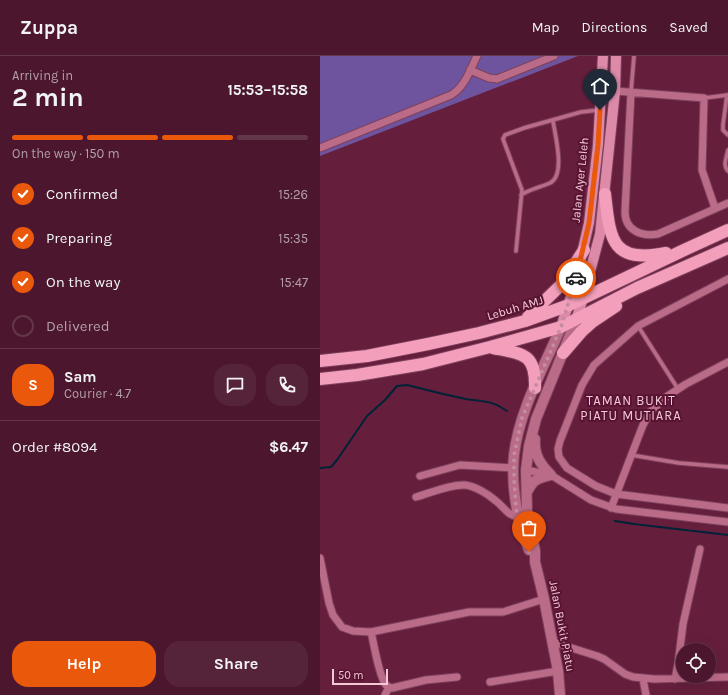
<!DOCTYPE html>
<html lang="en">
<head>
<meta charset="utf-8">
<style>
	body { margin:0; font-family:Karla,sans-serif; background:#56243a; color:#f1f3f6; height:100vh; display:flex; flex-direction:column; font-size:15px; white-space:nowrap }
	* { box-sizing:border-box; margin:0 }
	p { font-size:13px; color:#b29faa }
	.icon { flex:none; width:22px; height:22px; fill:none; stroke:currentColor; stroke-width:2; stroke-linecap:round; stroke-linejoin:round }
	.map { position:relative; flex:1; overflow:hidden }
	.panel { display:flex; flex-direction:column; background:#4c172e; width:320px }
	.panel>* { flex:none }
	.tools { position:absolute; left:356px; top:587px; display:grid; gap:8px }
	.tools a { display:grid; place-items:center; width:40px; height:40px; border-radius:50%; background:#4c172e; box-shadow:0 4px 16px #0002,0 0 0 1px #63364a; font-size:20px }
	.scale { position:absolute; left:12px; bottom:10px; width:56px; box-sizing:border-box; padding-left:4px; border:2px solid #f4c8d6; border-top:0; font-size:11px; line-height:14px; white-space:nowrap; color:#f4c8d6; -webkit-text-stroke:3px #591332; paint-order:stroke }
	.pin { position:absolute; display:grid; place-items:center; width:34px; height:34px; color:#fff; margin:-41px -17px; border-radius:50% 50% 50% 0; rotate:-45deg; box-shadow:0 0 4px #0007 }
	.pin .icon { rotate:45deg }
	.courier { position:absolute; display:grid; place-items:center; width:40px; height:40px; margin:-20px; border:3px solid #ea580c; border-radius:50%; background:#fff; color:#222; box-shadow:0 1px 5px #0007 }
	.summary em { font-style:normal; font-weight:700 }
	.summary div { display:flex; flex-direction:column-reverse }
	.summary { display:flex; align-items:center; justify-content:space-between; height:68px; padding:0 12px }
	h1 { font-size:26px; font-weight:700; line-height:30px }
	.bar { display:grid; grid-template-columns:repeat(4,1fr); gap:6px 4px; align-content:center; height:48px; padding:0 12px }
	.bar i { height:5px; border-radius:3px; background:#63364a }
	.bar .active { background:#ea580c }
	.bar p { grid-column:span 4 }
	.line { display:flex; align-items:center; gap:10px; padding:0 12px; border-top:1px solid #63364a }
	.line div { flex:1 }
	.round { display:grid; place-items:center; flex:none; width:42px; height:42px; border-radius:16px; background:#56243a }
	ol { padding:0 12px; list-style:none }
	li { display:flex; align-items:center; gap:12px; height:44px }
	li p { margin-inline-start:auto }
	li .icon { padding:4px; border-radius:50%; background:#ea580c; color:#fff; stroke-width:4 }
	li:last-child { color:#b29faa }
	li i { width:22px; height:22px; border:2px solid #63364a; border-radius:50% }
	.button { display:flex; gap:8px; margin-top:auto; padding:8px 12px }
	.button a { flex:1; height:46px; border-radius:16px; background:#ea580c; color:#fff; font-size:16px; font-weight:700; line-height:46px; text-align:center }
	.button a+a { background:#56243a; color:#f1f3f6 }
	header { display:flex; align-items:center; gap:24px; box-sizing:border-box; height:56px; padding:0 20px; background:#4c172e; border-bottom:1px solid #63364a }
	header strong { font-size:19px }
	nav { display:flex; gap:22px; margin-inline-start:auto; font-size:14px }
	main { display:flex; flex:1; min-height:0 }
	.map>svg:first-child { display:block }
</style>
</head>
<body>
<header>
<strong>Zuppa</strong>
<nav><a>Map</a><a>Directions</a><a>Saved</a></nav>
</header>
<main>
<section class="panel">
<div class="summary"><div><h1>2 min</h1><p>Arriving in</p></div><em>15:53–15:58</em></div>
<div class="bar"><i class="active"></i><i class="active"></i><i class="active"></i><i></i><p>On the way · 150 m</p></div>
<ol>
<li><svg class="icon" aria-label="check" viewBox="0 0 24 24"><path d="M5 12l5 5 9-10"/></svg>Confirmed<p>15:26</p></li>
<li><svg class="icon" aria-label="check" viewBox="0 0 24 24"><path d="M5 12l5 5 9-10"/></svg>Preparing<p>15:35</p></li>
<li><svg class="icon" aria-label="check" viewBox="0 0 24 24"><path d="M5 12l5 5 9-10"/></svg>On the way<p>15:47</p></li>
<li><i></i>Delivered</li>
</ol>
<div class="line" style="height:72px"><b class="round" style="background:#ea580c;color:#fff">S</b><div><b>Sam</b><p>Courier · 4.7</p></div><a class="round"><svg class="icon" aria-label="chat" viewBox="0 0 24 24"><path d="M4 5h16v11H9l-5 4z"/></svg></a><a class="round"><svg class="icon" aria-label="phone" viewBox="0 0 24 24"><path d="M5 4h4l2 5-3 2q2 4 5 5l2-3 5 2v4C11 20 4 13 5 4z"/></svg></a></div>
<div class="line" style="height:52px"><div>Order #8094</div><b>$6.47</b></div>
<div class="button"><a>Help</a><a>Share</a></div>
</section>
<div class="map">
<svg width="408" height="639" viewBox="0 0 408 639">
	<rect width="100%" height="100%" fill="#651f3d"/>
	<path fill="#6e549f" d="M 0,0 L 258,0 L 0,100 Z"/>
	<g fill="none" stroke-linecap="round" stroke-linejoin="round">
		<path stroke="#002236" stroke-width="2" d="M 0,412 L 11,411 L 17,404 L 47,360 L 65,344 L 77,330 L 87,329 C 107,334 126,339 146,343 C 163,346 172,344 187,355
			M 295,465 L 314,468 L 408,479"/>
		<g stroke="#7e405c" stroke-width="5.5">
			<path id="lane" d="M 311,36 L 314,0
				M 407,39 L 403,69 L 403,74 L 408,79
				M 384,42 L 408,39
				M 408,94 C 407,101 402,109 408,115
				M 201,139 C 210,133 221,131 230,127 C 246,119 235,79 233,65
				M 196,195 L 202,134 L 183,83 L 185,79 L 204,72 L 261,56 L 279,54
				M 318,270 L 358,333
				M 311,399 L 359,407 L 408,411"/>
		</g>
		<g stroke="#7e405c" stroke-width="9">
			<path id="street" d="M 150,14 L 169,22 L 177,23 L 234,0
				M 295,35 L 384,42 L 382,114 L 395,152
				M 311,36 L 305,156 C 305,174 321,181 338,178 L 408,147
				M 0,92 L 131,39 C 145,31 150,14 157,0
				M 408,223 L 318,270 L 274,309 L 262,329 L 240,385 L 238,393 L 239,401 L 247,412 L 276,430 L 296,438 L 408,452
				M 206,414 L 231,419 L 271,444 L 296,453 L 408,466
				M 100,420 L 140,409 L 194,412
				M 96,441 C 110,437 131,428 145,429 C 155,430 168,438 176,445 C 184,451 187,459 198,461
				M 291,452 L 323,369 L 330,356 L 346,341 L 366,328 L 408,306
				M 0,502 L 9,547 L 13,559 L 22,571 L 33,575 L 51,576 L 149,556 L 183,556 L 224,543
				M 51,576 C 54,588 59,621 66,629 C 68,631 70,631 72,632 L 106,624 L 137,621
				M 233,586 L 277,600 L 284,603 L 305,618 L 313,621 L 334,623 L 408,621
				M 323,623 L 326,639
				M 355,623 L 358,608 L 363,568 L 380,493
				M 170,626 L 238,615
				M 65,639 L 69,631"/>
		</g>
		<g stroke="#7e405c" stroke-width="12">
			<path id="secondary" d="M 215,383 C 214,399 220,408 231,419
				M 207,436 C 214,423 216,423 231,419
				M 209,494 C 205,483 200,471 198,459 C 194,440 192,419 194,399 C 199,355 224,311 241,271
				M 240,639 L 238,615 L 224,543 L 215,506 L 215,495 L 207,455 L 206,414 L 209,390 L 216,363 L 256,264"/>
		</g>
		<g stroke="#7e405c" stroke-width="12">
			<path id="primary" d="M 256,264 L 263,242 L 280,178 L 295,35 L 296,0
				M 241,271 L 255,228 L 269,167 L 278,89 L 283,0"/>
		</g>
		<g stroke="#7e405c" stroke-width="14">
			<path id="highway" d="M 285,138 C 290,183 291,208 346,197
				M 208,261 L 242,228 L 264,194
				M 173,292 C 203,298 216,297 215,332
				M 243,297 L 262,275 L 272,266 L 296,250
				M 0,305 L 47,300 L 108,288 L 159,277 L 205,265 L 249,249 L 362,195 L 408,174
				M 0,323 L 37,319 L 103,308 L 170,291 L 241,271 L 317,232 L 408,192"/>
		</g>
		<use href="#lane" stroke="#ba6b87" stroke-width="3.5"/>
		<use href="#street" stroke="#ba6b87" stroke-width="7"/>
		<use href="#secondary" stroke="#ba6b87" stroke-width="10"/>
		<use href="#primary" stroke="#dc8aa7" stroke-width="10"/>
		<use href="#highway" stroke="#f39fbc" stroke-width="12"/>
	</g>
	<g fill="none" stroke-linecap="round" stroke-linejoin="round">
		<path stroke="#c28da0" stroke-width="4" stroke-dasharray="0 7.2" d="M 209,496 L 198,461 L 196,452 L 194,423 L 194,399 L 202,362 L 241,271 L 256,222"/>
		<path stroke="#ea580c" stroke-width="5" d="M 256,222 L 269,167 L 278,89 L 280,54"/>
	</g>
	<g text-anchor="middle" stroke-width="4" stroke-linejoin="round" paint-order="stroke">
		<g font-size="12" fill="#f4c8d6" stroke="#591332">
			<text transform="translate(260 124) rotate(-84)" y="4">Jalan Ayer Leleh</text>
			<text transform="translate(195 252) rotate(-17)" y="4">Lebuh AMJ</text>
			<text transform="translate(242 570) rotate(79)" y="4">Jalan Bukit Piatu</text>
		</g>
		<g font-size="13" letter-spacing="1" fill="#f4c8d6" stroke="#591332">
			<text x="311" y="349">TAMAN BUKIT<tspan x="311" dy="15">PIATU MUTIARA</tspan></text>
		</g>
	</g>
</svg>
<div class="tools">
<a><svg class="icon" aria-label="locate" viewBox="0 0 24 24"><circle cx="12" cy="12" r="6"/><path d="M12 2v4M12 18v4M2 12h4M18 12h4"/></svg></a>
</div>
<div class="scale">50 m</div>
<div class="pin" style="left:209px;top:496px;background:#ea580c"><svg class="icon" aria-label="bag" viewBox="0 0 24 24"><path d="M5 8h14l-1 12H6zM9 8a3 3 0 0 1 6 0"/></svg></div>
<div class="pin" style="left:280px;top:54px;background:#1f2937"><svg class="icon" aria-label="home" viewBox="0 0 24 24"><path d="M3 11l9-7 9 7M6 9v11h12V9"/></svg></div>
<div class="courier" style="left:256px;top:222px"><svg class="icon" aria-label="car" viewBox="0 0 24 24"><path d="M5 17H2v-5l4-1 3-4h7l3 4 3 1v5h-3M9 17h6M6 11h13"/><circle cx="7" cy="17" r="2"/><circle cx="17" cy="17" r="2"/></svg></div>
</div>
</main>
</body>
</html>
